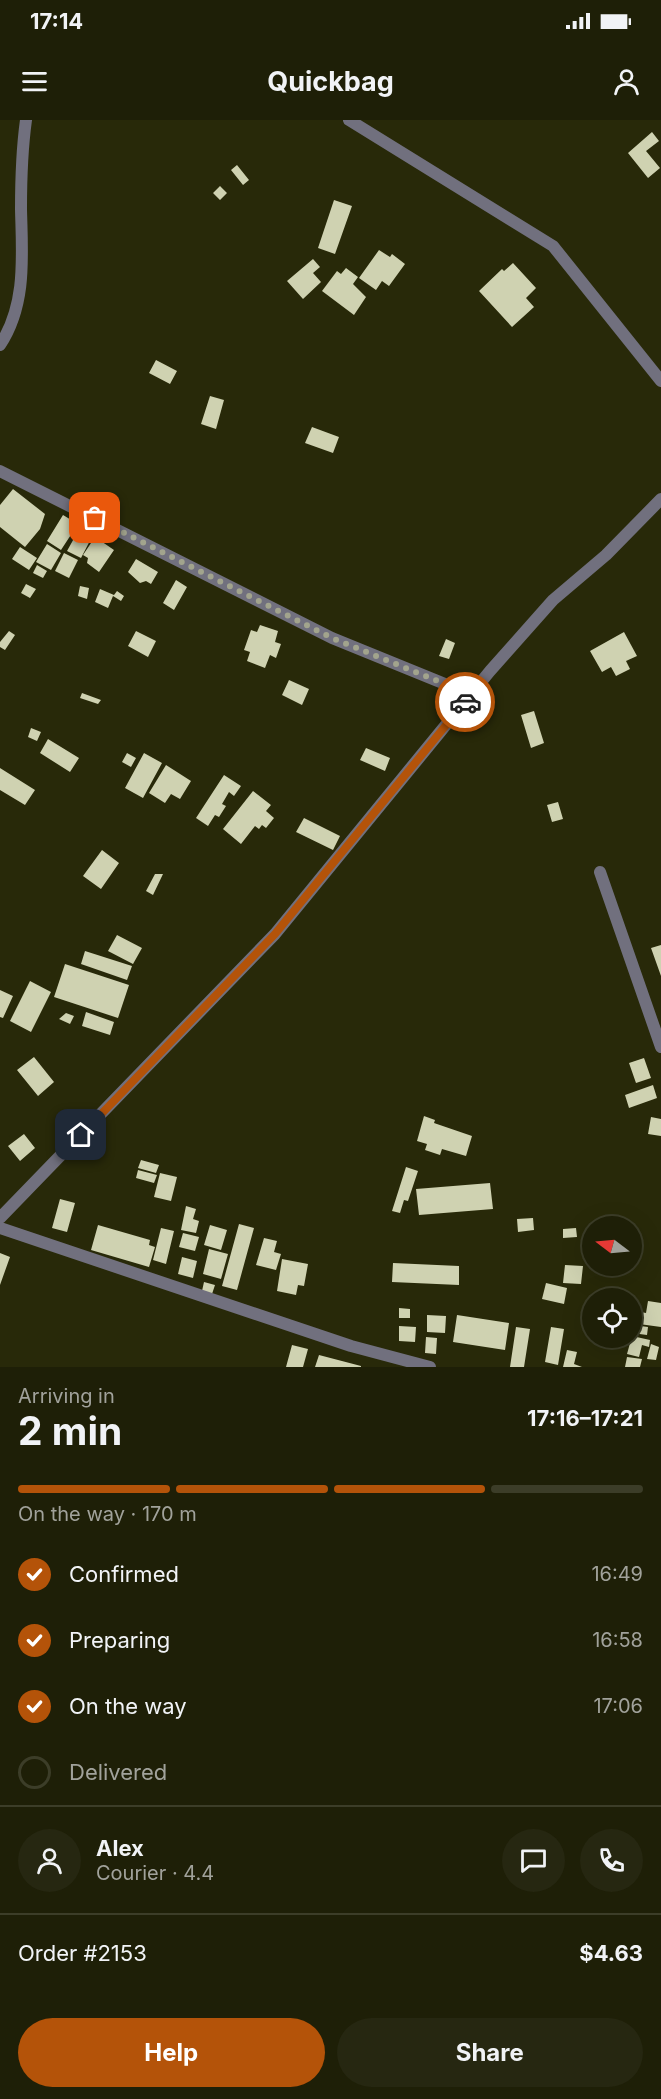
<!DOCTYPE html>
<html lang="en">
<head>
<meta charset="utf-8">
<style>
	body { margin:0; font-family:Inter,sans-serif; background:#262711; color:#f1f3f6; height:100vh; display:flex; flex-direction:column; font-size:22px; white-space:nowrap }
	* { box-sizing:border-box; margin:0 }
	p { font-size:20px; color:#a1a29b }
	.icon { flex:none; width:33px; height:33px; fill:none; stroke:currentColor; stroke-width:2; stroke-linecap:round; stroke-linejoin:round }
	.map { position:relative; height:1247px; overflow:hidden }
	.details { display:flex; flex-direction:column; background:#1e1f07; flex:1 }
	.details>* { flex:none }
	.needle { width:39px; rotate:286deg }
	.fabs { position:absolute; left:582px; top:1096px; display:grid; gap:12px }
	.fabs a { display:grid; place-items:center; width:60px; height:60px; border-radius:50%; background:#1e1f07; box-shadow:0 6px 24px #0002,0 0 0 2px #3c3d28; font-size:30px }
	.pin { position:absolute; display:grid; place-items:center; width:51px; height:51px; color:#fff; margin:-26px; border-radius:12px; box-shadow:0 3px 9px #0006 }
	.courier { position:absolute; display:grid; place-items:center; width:60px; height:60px; margin:-30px; border:4px solid #b45309; border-radius:50%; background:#fff; color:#222; box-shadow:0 2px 8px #0007 }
	.headline em { font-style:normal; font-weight:700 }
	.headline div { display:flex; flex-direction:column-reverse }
	.headline { display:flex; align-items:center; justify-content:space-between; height:102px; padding:0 18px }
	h1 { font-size:39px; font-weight:700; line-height:45px }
	.bar { display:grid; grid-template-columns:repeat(4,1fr); gap:9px 6px; align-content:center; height:72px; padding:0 18px }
	.bar i { height:8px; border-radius:4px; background:#3c3d28 }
	.bar .current { background:#b45309 }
	.bar p { grid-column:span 4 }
	.line { display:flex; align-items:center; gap:15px; padding:0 18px; border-top:2px solid #3c3d28 }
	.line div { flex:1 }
	.round { display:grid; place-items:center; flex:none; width:63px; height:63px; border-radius:32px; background:#262711 }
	ol { padding:0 18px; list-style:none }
	li { display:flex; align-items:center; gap:18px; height:66px }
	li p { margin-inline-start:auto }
	li .icon { padding:6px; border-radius:50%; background:#b45309; color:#fff; stroke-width:4 }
	li:last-child { color:#a1a29b }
	li i { width:33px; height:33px; border:3px solid #3c3d28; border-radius:50% }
	.button { display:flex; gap:12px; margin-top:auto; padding:12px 18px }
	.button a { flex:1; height:69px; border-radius:36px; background:#b45309; color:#fff; font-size:24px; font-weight:700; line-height:69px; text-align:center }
	.button a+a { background:#262711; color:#f1f3f6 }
	.status { display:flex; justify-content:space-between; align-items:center; height:42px; padding:0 30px; background:#1e1f07; direction:ltr }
	.status svg { height:16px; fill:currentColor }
	header { display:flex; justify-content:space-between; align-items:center; height:78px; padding:0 18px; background:#1e1f07; font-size:27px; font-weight:700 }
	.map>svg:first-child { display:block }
</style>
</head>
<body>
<div class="status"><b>17:14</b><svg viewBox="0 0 49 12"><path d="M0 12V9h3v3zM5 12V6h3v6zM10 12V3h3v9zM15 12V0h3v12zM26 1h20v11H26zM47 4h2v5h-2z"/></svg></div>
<header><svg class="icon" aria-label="menu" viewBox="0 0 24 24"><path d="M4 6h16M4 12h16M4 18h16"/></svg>Quickbag<svg class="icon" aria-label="person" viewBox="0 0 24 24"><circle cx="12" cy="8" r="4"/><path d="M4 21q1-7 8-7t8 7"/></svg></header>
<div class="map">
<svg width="661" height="1247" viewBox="0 0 661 1247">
	<rect width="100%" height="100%" fill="#282909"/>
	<path fill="#cfd2b1" d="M 652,12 L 659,21 L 646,31 L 660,48 L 648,58 L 628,33 Z
		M 237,45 L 249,60 L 243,65 L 231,50 Z
		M 220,66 L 227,73 L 220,80 L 213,73 Z
		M 334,80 L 352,86 L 335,134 L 318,128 Z
		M 379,130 L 390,137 L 392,134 L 405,144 L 389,166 L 382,161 L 376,170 L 359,158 Z
		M 313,139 L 320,147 L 313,153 L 321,162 L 303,179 L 287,161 Z
		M 513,143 L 536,168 L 526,178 L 534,187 L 512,207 L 479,171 L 502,149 L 504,151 Z
		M 346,148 L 358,157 L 353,164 L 366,177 L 354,195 L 322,171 L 337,151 L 341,154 Z
		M 156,240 L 177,251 L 170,264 L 149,253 Z
		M 210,276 L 224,280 L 216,309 L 201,304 Z
		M 312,307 L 339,317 L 333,333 L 305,323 Z
		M 13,369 L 45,394 L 40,409 L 25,427 L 0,407 L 0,385 Z
		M 63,395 L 78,404 L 61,430 L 47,421 Z
		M 82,404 L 95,411 L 81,438 L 67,431 Z
		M 95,417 L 114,430 L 99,452 L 87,443 L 88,438 L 83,435 Z
		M 47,424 L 61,433 L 51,450 L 36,442 Z
		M 20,427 L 37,438 L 29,450 L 12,439 Z
		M 64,433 L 78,440 L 69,458 L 55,451 Z
		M 136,439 L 158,452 L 151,464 L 146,461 L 140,463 L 128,452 Z
		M 37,445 L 47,451 L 43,458 L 33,453 Z
		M 176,460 L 187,467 L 174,490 L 163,483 Z
		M 26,464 L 36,469 L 30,478 L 21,473 Z
		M 80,466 L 89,468 L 87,479 L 78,476 Z
		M 100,469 L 114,475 L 117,471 L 124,476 L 121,481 L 113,476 L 108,488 L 95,482 Z
		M 260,505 L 278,511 L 275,522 L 281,524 L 276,538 L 270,535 L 265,548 L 247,541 L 250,532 L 244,530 L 251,510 L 257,512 Z
		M 9,511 L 15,515 L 5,530 L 0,527 L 0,522 Z
		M 136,511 L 156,521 L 148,537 L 128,526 Z
		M 624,512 L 637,536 L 626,541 L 630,549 L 616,556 L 611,547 L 602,552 L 590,531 Z
		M 446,519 L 455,523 L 449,539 L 439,536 Z
		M 289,560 L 309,569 L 302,585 L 282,575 Z
		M 82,573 L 101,580 L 98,584 L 80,578 Z
		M 480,578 L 494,583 L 491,591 L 476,586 Z
		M 534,591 L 544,623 L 531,628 L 521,595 Z
		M 31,608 L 41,612 L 37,621 L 28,617 Z
		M 48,619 L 79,638 L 70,652 L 40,633 Z
		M 366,628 L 390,638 L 385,651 L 360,640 Z
		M 127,633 L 136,638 L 131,647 L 122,642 Z
		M 144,633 L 162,643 L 143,678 L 125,668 Z
		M 166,645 L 191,661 L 180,679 L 171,674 L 165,683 L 149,673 Z
		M 0,648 L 35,670 L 25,685 L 0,670 Z
		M 224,655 L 241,666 L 234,676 L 229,672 L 222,684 L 226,686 L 219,697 L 215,695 L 208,706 L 196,698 Z
		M 253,671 L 271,685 L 266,691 L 274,698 L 266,708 L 262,705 L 259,709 L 255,706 L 241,724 L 223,709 Z
		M 558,682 L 563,699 L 552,702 L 547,685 Z
		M 304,698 L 340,716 L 333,730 L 296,712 Z
		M 102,730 L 119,743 L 101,769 L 83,756 Z
		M 155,754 L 163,754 L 153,775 L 146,771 Z
		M 117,815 L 142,828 L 133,844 L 108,831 Z
		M 661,825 L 661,856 L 651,828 Z
		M 85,831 L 132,846 L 127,860 L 81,844 Z
		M 65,844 L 129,865 L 118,898 L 54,877 Z
		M 30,861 L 51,872 L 31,912 L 10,901 Z
		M 0,870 L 13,876 L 3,898 L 0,897 Z
		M 86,892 L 114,902 L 110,915 L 82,906 Z
		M 66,893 L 74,896 L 70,904 L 59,899 Z
		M 34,937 L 54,962 L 38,976 L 17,950 Z
		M 644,938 L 651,958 L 636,963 L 629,943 Z
		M 653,965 L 657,978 L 629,988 L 625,975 Z
		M 424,996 L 435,1000 L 434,1003 L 472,1016 L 466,1036 L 442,1029 L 440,1035 L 425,1030 L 427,1024 L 417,1021 Z
		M 651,997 L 661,999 L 661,1016 L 648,1014 Z
		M 24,1014 L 35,1028 L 20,1041 L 8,1026 Z
		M 141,1040 L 159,1045 L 156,1053 L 138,1048 Z
		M 406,1047 L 418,1051 L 408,1081 L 404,1080 L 400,1093 L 392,1091 Z
		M 138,1050 L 157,1055 L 154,1063 L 136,1058 Z
		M 160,1053 L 177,1057 L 171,1081 L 154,1077 Z
		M 490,1063 L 493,1089 L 419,1095 L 416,1069 Z
		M 60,1079 L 75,1083 L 67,1112 L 52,1108 Z
		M 186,1086 L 196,1089 L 193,1099 L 199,1101 L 196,1113 L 181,1110 Z
		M 533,1098 L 534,1110 L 518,1112 L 517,1099 Z
		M 239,1104 L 254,1108 L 237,1170 L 222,1166 Z
		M 98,1105 L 150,1120 L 149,1125 L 155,1127 L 149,1147 L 91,1130 Z
		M 210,1105 L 227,1110 L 221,1130 L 204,1125 Z
		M 161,1108 L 174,1111 L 166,1144 L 153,1140 Z
		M 576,1108 L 577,1117 L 563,1118 L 563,1109 Z
		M 183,1113 L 199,1117 L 195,1131 L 179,1127 Z
		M 264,1118 L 277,1121 L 274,1132 L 281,1134 L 276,1150 L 256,1145 Z
		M 209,1129 L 228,1134 L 221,1159 L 203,1154 Z
		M 0,1133 L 10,1137 L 0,1165 Z
		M 182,1137 L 197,1141 L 193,1158 L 178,1154 Z
		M 282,1139 L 308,1144 L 304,1166 L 298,1165 L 296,1175 L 277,1171 Z
		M 393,1143 L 459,1146 L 459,1165 L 392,1162 Z
		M 565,1145 L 583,1146 L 581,1164 L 563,1163 Z
		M 204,1162 L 215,1165 L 212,1174 L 202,1171 Z
		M 546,1163 L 567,1168 L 564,1184 L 542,1179 Z
		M 648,1181 L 661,1183 L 661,1207 L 639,1204 L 641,1192 L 646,1193 Z
		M 399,1188 L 410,1189 L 410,1198 L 399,1198 Z
		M 427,1195 L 446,1196 L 445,1213 L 427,1212 Z
		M 457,1195 L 509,1203 L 505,1230 L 453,1222 Z
		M 633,1205 L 648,1207 L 647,1215 L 632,1213 Z
		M 399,1206 L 416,1207 L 415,1222 L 399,1221 Z
		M 516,1207 L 530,1209 L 524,1247 L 510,1247 Z
		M 551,1207 L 564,1209 L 558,1245 L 545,1242 Z
		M 632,1216 L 650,1220 L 649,1227 L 642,1225 L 639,1237 L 627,1234 Z
		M 426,1217 L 437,1218 L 436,1234 L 425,1233 Z
		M 651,1224 L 659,1227 L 656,1240 L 647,1239 Z
		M 292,1225 L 308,1229 L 303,1247 L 286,1247 Z
		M 567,1230 L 577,1232 L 574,1244 L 582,1247 L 563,1247 Z
		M 319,1235 L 361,1246 L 361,1247 L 315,1247 Z
		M 627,1237 L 642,1239 L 640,1247 L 625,1247 Z"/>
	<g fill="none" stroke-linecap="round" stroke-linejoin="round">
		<path stroke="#71707e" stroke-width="12" d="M 349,0 L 553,126 L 661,261
			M 0,225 C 27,184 22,135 21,89 C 21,59 22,29 26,0
			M 0,351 L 332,518 L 472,575
			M 600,752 L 661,927
			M 0,1098 L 275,814 L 490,551 L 553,480 L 606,435 L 661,379
			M 0,1108 L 351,1226 L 430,1247"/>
	</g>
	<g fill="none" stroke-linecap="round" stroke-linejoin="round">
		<path stroke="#a2a48d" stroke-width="6" stroke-dasharray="0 10.8" d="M 95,398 L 332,518 L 472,575 L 465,582"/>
		<path stroke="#b45309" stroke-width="8" d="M 81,1015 L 275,814 L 465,582"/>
	</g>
</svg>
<div class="fabs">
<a><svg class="needle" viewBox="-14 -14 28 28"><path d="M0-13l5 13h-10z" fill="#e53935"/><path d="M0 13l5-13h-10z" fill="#a1a29b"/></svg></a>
<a><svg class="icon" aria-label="locate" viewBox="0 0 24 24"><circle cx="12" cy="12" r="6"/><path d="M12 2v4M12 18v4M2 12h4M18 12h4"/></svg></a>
</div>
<div class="pin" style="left:95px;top:398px;background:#ea580c"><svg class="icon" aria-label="bag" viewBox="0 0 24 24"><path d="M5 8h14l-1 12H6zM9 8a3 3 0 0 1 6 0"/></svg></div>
<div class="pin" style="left:81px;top:1015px;background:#1f2937"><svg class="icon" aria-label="home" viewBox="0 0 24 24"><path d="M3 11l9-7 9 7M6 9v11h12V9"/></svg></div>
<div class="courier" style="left:465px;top:582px"><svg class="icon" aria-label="car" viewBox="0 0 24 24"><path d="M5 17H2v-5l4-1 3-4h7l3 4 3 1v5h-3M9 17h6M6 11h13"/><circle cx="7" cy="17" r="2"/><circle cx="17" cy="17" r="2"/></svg></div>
</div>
<section class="details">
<div class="headline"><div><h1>2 min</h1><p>Arriving in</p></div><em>17:16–17:21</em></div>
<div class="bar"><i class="current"></i><i class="current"></i><i class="current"></i><i></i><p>On the way · 170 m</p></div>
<ol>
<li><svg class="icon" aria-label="check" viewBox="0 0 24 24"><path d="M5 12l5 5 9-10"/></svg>Confirmed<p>16:49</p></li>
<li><svg class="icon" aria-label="check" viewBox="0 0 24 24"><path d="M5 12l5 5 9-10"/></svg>Preparing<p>16:58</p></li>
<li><svg class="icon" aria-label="check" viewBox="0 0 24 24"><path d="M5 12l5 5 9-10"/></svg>On the way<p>17:06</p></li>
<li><i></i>Delivered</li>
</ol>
<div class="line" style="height:108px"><a class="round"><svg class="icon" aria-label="person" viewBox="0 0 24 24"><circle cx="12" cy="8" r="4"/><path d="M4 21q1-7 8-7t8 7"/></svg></a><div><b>Alex</b><p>Courier · 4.4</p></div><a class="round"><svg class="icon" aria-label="chat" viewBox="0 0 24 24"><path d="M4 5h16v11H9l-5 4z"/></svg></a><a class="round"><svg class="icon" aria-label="phone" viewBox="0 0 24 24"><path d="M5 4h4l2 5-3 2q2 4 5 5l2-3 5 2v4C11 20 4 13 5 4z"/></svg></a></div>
<div class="line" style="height:78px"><div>Order #2153</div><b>$4.63</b></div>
<div class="button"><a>Help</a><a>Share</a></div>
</section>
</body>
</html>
